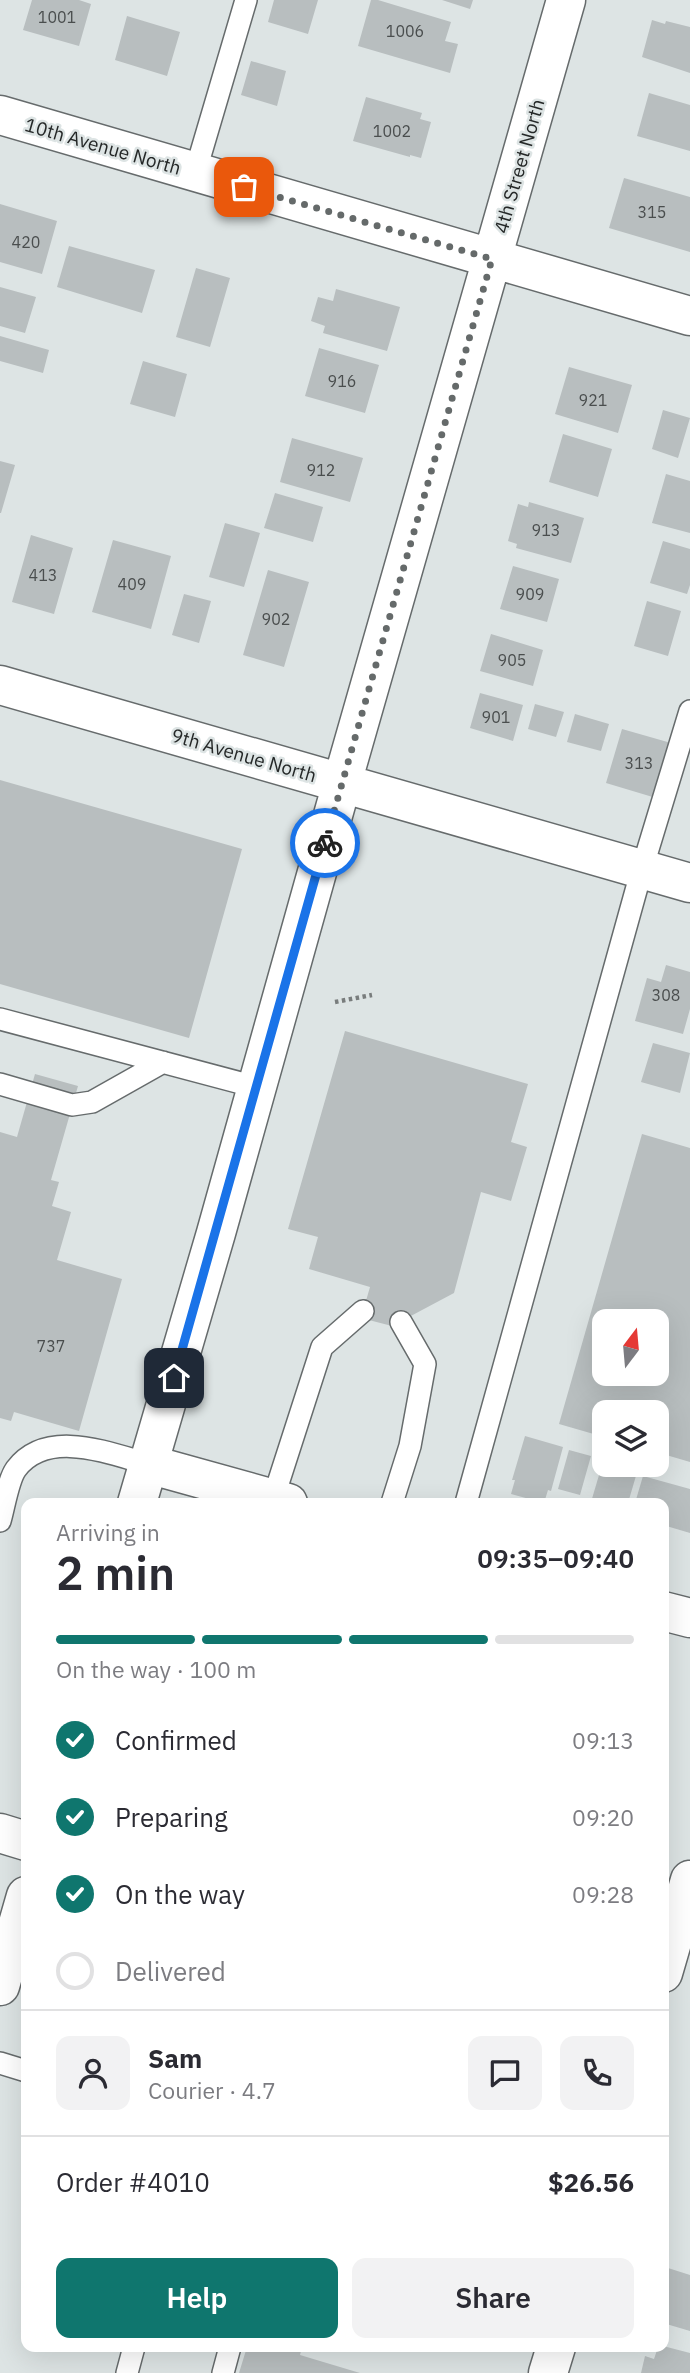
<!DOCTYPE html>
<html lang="en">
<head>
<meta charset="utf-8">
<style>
	body { margin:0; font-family:"IBM Plex Sans",sans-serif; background:#f2f2f3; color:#2b2b33; height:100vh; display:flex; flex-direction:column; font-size:26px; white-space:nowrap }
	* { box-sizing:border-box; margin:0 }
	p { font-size:23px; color:#7c7c81 }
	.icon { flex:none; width:38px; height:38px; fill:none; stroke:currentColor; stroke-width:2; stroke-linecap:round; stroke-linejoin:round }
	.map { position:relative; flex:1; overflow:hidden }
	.side { position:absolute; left:21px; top:1498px; width:648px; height:854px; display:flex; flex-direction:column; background:#fff; border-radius:14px; box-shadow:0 7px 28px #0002 }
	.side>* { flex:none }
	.needle { width:46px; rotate:16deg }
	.fabs { position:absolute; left:592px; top:1309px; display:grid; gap:14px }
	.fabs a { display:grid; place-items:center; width:77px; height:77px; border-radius:14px; background:#fff; box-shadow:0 7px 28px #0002; font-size:35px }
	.pin { position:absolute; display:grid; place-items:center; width:60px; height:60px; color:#fff; margin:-30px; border-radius:14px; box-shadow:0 4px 10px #0006 }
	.courier { position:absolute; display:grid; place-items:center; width:70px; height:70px; margin:-35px; border:5px solid #1a73e8; border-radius:50%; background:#fff; color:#222; box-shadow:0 2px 9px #0007 }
	.overview em { font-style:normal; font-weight:600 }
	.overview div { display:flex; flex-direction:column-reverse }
	.overview { display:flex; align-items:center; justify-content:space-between; height:119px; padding:0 35px }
	h1 { font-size:46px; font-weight:600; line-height:52px }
	.bar { display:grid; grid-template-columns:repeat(4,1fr); gap:10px 7px; align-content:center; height:84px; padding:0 35px }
	.bar i { height:9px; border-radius:5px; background:#e1e1e2 }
	.bar .active { background:#0f766e }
	.bar p { grid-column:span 4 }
	.line { display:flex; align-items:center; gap:18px; padding:0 35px; border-top:2px solid #e1e1e2 }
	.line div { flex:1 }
	.round { display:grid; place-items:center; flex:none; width:74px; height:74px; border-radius:14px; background:#f2f2f3 }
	ol { padding:0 35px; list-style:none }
	li { display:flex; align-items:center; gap:21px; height:77px }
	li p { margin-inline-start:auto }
	li .icon { padding:7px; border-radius:50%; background:#0f766e; color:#fff; stroke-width:4 }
	li:last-child { color:#7c7c81 }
	li i { width:38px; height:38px; border:4px solid #e1e1e2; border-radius:50% }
	.cta { display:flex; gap:14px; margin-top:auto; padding:14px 35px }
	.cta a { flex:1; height:80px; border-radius:14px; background:#0f766e; color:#fff; font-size:28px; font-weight:600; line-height:80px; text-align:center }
	.cta a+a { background:#f2f2f3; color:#2b2b33 }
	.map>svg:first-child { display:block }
</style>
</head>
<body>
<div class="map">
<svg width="690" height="2373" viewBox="0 0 690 2373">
	<rect width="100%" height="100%" fill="#dde4e4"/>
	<path fill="#b8bebf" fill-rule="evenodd" d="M 32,0 L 79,0 L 91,4 L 79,46 L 23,30 Z
		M 274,0 L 318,0 L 308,34 L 268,22 Z
		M 371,0 L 378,0 L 451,22 L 445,41 L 458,44 L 450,73 L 358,46 Z
		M 442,0 L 473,0 L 470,9 Z
		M 127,16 L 180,32 L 167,76 L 115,60 Z
		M 652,20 L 665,24 L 666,21 L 690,27 L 690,73 L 642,57 Z
		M 251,61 L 286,71 L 277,106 L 241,95 Z
		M 649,93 L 690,105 L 690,151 L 637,136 Z
		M 366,97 L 422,113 L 420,119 L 431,122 L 421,158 L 410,155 L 410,157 L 353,141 Z
		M 624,178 L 690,197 L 690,252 L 609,228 Z
		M 0,204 L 57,221 L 42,274 L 0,262 Z
		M 69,246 L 155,270 L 142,313 L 57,287 Z
		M 196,268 L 230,278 L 210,347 L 176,337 Z
		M 0,287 L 36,297 L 25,333 L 0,326 Z
		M 336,289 L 400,307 L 387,351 L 323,333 L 325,326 L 311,321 L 318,297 L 333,301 Z
		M 0,336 L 49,350 L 43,373 L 0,361 Z
		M 319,348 L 379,365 L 365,413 L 305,396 Z
		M 143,361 L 187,374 L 175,417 L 130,404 Z
		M 569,367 L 632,385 L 618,433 L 555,414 Z
		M 663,410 L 690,418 L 678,458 L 652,449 Z
		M 563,434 L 612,449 L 598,497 L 549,482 Z
		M 292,438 L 363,458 L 350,502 L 280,482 Z
		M 0,461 L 15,465 L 1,513 L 0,513 Z
		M 666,474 L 690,481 L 690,533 L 652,523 Z
		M 275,493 L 323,507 L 313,542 L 264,528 Z
		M 529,502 L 584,518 L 571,563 L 516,548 L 517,544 L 508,541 L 518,504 L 528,507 Z
		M 225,523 L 260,533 L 244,587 L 209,577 Z
		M 31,535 L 73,548 L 54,614 L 12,602 Z
		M 113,540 L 171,556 L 151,629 L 92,612 Z
		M 663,541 L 690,549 L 690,585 L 687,594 L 650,583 Z
		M 513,566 L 559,579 L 547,622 L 500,609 Z
		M 268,570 L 309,582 L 284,667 L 243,655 Z
		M 184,594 L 211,601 L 199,643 L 172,635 Z
		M 647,601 L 681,611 L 668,656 L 634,646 Z
		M 491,634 L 543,650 L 533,686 L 480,671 Z
		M 480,693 L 523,705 L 513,741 L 470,728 Z
		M 535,704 L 564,712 L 556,737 L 528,729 Z
		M 575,714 L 609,724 L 601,751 L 567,742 Z
		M 622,729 L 671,743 L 656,798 L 606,783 Z
		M 0,780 L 242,849 L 189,1038 L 0,984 Z
		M 666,965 L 690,972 L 690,1009 L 683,1034 L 635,1021 L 647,978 L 661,982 Z
		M 345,1031 L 528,1084 L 511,1142 L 527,1147 L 511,1201 L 481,1192 L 454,1293 L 392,1326 L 361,1318 L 370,1287 L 309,1269 L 318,1237 L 288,1229 Z
		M 653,1043 L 690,1053 L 680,1093 L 641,1082 Z
		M 35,1074 L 78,1086 L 51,1180 L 59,1182 L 52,1206 L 71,1212 L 57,1260 L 122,1279 L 79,1431 L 14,1412 L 11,1421 L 0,1418 L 0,1132 L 17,1137 Z
		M 642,1134 L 690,1148 L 690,1462 L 656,1452 L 656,1412 L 604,1412 L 604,1437 L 559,1424 ZM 604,1321 L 656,1321 L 656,1374 L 604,1374 Z
		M 525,1436 L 563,1447 L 551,1491 L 548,1490 L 544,1503 L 511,1494 L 515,1480 L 512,1480 Z
		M 569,1450 L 591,1456 L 580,1495 L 558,1489 Z
		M 602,1465 L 624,1465 L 638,1469 L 628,1503 L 591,1502 Z
		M 643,1476 L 690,1489 L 690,1533 L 663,1525 L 663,1503 L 635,1503 Z
		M 668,2268 L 690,2275 L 690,2331 L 663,2323 L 666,2300 L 663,2299 L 663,2283 Z
		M 663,2346 L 690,2353 L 690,2373 L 641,2373 L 645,2356 L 654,2359 L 658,2347 Z
		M 247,2347 L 287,2347 L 301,2351 L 300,2355 L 360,2373 L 239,2373 Z"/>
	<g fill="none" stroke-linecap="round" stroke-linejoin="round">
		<g stroke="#666b6c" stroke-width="24">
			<path id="lane" d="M 195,173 L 246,0
				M 0,1019 L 256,1087
				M 0,1084 L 72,1105 L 92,1102 L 163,1062
				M 273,1499 L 322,1347 L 363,1311
				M 392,1503 L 410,1446 L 425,1364 L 401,1322
				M 466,1503 L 642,869 L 690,711
				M 0,1521 C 4,1508 8,1480 16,1469 C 47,1428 108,1453 148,1464
				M 0,2063 L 26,2071
				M 127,2373 L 134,2347
				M 223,2373 L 230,2347"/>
		</g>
		<g stroke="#666b6c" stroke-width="41">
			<path id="street" d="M 0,115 L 690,316
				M 0,685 L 690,883
				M 148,1464 L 288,1503
				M 137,1503 L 216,1233 L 342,783 L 566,0
				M 663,1611 L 690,1618
				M 0,1833 L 26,1841
				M 663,1973 L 690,1880
				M 0,1986 L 26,1896
				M 548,2373 L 556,2347"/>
		</g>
		<path stroke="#797d7d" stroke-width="4.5" stroke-dasharray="3.5 3.5" stroke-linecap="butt" d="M 335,1002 L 372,995"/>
		<use href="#lane" stroke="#fff" stroke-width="21"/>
		<use href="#street" stroke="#fff" stroke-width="38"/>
	</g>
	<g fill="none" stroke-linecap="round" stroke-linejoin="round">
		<path stroke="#656a6a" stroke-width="7" stroke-dasharray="0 12.6" d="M 244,187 L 492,259 L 325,843"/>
		<path stroke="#1a73e8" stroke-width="9" d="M 174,1378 L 325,843"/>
	</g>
	<g text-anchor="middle" stroke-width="5" stroke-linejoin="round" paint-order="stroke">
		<g font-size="16" fill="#4a4e4e">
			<text x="57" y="23">1001</text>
			<text x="405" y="37">1006</text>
			<text x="392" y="137">1002</text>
			<text x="652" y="218">315</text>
			<text x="26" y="248">420</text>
			<text x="342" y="387">916</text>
			<text x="593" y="406">921</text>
			<text x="321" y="476">912</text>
			<text x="546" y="536">913</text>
			<text x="43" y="581">413</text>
			<text x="132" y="590">409</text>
			<text x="530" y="600">909</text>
			<text x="276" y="625">902</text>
			<text x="512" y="666">905</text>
			<text x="496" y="723">901</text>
			<text x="639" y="769">313</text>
			<text x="666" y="1001">308</text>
			<text x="51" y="1352">737</text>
		</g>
		<g font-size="19" fill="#252828" stroke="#dde4e4">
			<text transform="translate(103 146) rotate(16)" y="7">10th Avenue North</text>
			<text transform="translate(519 166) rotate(-74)" y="7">4th Street North</text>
			<text transform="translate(244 755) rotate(16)" y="7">9th Avenue North</text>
		</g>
	</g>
</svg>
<div class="fabs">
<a><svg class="needle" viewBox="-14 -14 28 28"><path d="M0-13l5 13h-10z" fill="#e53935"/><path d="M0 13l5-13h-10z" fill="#7c7c81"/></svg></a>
<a><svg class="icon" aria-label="layers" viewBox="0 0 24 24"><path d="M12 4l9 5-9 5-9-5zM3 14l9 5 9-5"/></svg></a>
</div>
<div class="pin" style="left:244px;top:187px;background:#ea580c"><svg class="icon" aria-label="bag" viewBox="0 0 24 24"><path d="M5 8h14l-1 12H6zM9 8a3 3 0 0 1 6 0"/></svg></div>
<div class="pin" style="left:174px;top:1378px;background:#1f2937"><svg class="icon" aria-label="home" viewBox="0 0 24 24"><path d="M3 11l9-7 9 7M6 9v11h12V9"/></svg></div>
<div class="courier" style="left:325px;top:843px"><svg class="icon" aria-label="bike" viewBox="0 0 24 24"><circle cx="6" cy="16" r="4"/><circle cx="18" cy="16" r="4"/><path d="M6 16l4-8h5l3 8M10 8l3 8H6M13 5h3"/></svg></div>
<section class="side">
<div class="overview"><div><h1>2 min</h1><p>Arriving in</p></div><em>09:35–09:40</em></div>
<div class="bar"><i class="active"></i><i class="active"></i><i class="active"></i><i></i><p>On the way · 100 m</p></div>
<ol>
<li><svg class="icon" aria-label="check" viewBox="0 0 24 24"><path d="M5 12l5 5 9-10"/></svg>Confirmed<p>09:13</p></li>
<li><svg class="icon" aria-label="check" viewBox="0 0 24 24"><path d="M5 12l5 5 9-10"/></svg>Preparing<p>09:20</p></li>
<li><svg class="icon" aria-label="check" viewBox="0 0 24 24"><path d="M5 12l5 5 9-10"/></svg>On the way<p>09:28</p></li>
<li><i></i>Delivered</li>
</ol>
<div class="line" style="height:126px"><a class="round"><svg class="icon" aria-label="person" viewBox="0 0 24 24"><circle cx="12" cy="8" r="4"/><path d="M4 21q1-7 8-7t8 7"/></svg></a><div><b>Sam</b><p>Courier · 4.7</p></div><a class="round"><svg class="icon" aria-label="chat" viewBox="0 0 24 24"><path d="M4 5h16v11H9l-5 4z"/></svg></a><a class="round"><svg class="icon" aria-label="phone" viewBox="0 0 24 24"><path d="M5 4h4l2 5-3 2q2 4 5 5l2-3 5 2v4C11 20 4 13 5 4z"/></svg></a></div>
<div class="line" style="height:91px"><div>Order #4010</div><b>$26.56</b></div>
<div class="cta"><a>Help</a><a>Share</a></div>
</section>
</div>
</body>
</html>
